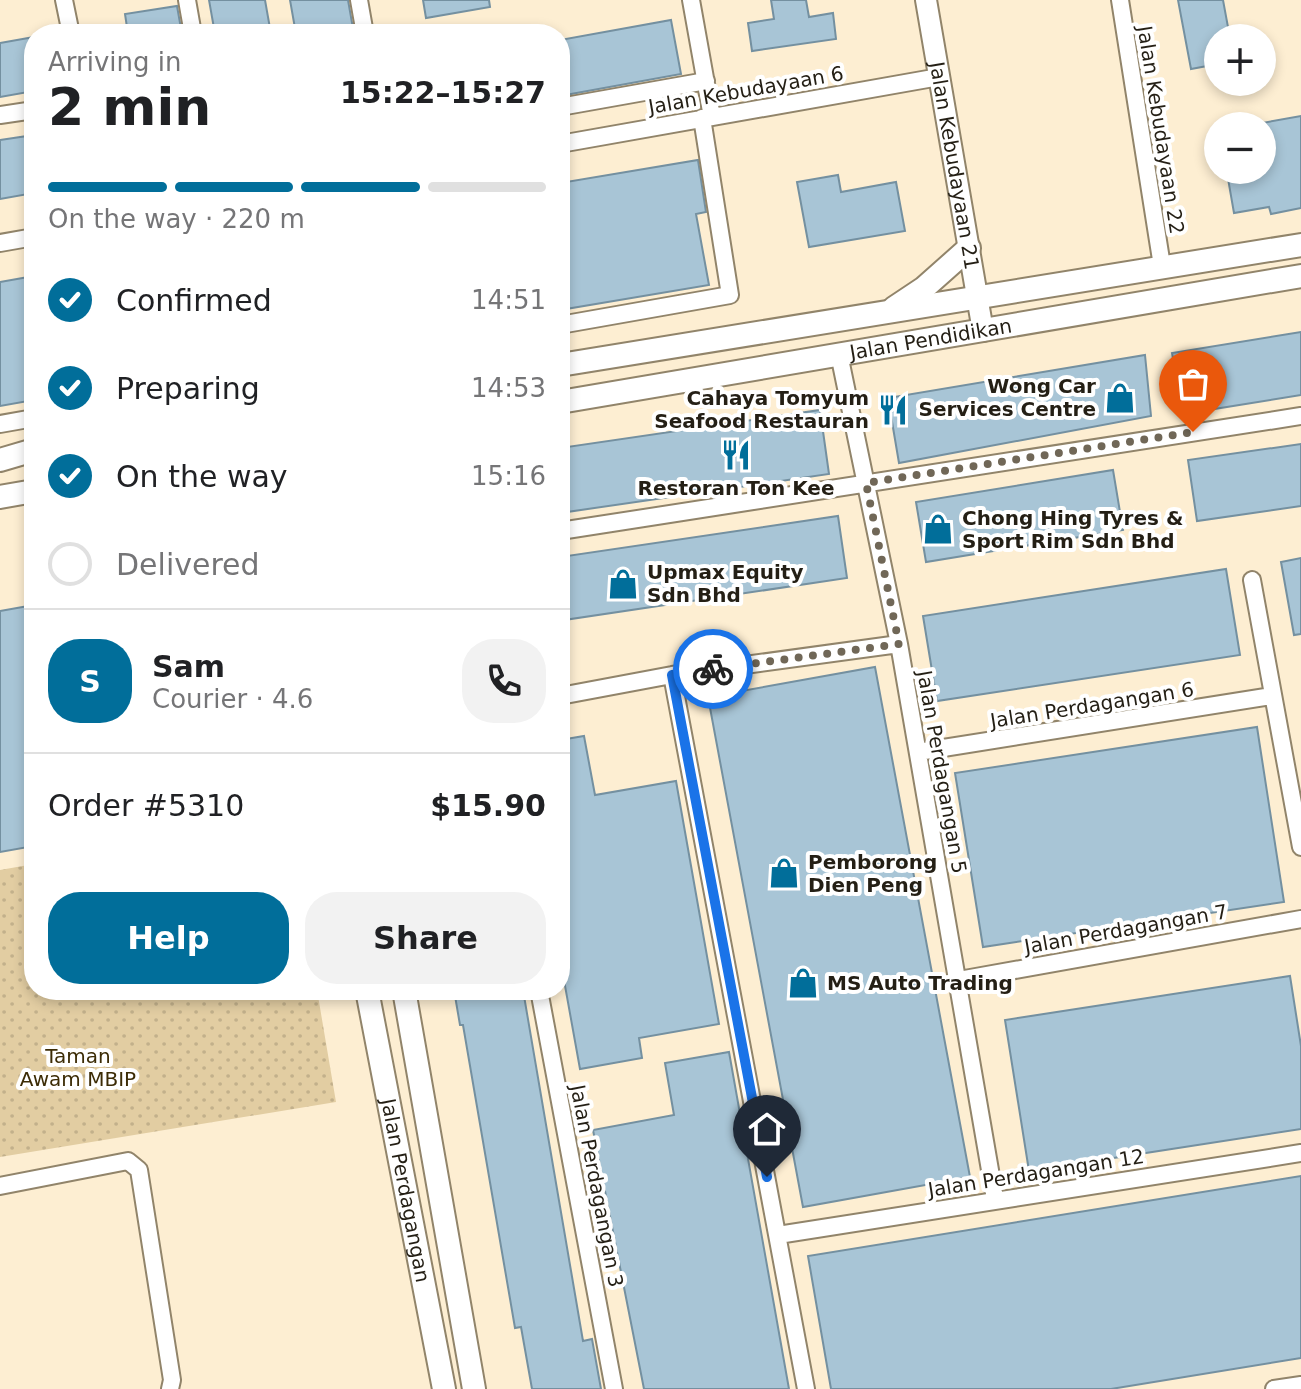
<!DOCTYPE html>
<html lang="en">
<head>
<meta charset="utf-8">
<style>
	body { margin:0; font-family:"DejaVu Sans",sans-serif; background:#f2f2f2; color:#202124; height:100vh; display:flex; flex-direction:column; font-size:30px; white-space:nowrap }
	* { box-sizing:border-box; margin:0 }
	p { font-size:26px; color:#757577 }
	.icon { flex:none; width:44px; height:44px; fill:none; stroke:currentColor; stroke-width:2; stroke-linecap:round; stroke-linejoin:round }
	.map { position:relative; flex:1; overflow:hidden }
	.drawer { position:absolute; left:24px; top:24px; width:546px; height:976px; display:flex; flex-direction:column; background:#fff; border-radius:32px; box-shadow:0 4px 12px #0003 }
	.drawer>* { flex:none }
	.controls { position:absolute; left:1204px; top:24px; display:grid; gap:16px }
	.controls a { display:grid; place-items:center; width:72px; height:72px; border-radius:50%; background:#fff; box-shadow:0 4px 12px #0003; font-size:40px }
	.pin { position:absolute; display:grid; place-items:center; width:68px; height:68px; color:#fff; margin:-82px -34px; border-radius:50% 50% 50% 0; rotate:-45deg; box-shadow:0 0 8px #0007 }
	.pin .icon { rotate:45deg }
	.courier { position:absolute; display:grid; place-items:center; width:80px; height:80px; margin:-40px; border:6px solid #1a73e8; border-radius:50%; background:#fff; color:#222; box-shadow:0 2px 10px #0007 }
	.head em { font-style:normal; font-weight:600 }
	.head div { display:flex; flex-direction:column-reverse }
	.head { display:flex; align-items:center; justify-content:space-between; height:136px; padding:0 24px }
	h1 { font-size:52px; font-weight:600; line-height:60px }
	.bar { display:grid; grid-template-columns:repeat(4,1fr); gap:12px 8px; align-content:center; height:96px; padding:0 24px }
	.bar i { height:10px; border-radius:6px; background:#e0e0e0 }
	.bar .on { background:#016e9a }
	.bar p { grid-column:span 4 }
	.line { display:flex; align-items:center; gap:20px; padding:0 24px; border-top:2px solid #e0e0e0 }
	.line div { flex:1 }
	.round { display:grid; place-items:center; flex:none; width:84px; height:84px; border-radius:32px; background:#f2f2f2 }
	ol { padding:0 24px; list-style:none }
	li { display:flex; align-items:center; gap:24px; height:88px }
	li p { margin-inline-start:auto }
	li .icon { padding:8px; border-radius:50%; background:#016e9a; color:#fff; stroke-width:4 }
	li:last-child { color:#757577 }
	li i { width:44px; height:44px; border:4px solid #e0e0e0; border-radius:50% }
	.button { display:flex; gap:16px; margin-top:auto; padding:16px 24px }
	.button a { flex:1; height:92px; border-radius:32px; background:#016e9a; color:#fff; font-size:32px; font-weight:600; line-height:92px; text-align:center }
	.button a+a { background:#f2f2f2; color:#202124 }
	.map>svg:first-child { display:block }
</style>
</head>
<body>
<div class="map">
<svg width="1301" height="1389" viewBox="0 0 1301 1389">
	<defs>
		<pattern id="grass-dots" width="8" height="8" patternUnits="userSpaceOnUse" patternTransform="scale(2)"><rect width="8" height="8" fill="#e2cda2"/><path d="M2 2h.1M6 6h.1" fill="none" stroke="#c2b08b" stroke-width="1.8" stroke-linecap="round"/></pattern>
	</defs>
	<rect width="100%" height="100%" fill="#fdeed2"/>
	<path fill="url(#grass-dots)" d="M 34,864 L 34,990 L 317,990 L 336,1102 L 0,1157 L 0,870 Z"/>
	<path fill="#a8c5d6" stroke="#7490a0" stroke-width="2" d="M 209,0 L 265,0 L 271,34 L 215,34 Z
		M 290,0 L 348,0 L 354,34 L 296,34 Z
		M 423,0 L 489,0 L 490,7 L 426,18 Z
		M 771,0 L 806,0 L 809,17 L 833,13 L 836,39 L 752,51 L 748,23 L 774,19 Z
		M 1178,0 L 1223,0 L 1230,38 L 1218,38 L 1218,64 L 1191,69 Z
		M 177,6 L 182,34 L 128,34 L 125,14 Z
		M 671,20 L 681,74 L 560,96 L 560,40 Z
		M 34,37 L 34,91 L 0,97 L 0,43 Z
		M 1301,116 L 1301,208 L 1271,214 L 1269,207 L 1234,213 L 1227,173 L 1262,170 L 1262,123 Z
		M 34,135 L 34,193 L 0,199 L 0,140 Z
		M 698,160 L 706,212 L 696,214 L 709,285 L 560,310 L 560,183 Z
		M 838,175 L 841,192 L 896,182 L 905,231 L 809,247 L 797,182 Z
		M 34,276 L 34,400 L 0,406 L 0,282 Z
		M 1301,332 L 1301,395 L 1183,414 L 1172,353 Z
		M 1145,355 L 1151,416 L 899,463 L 888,398 Z
		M 820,410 L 829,474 L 560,513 L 560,448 Z
		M 1301,444 L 1301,506 L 1197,521 L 1188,460 Z
		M 1113,470 L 1123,530 L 926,562 L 916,502 Z
		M 838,516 L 847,578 L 564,620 L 560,595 L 560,557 Z
		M 1301,558 L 1301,634 L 1294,635 L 1281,562 Z
		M 1226,569 L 1240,655 L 937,701 L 923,616 Z
		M 34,605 L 34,846 L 0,852 L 0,611 Z
		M 875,667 L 970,1177 L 803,1207 L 708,697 Z
		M 1257,727 L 1284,902 L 983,947 L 955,773 Z
		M 584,736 L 595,795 L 676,781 L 719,1024 L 639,1038 L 642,1058 L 580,1069 L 560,958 L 560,740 Z
		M 1290,976 L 1301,1046 L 1301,1129 L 1029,1171 L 1005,1020 Z
		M 454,990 L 523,990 L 583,1341 L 592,1339 L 601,1389 L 532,1389 L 521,1327 L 515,1328 L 463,1025 L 460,1025 Z
		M 729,1052 L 789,1389 L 644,1389 L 593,1130 L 674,1115 L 665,1063 Z
		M 1301,1176 L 1301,1358 L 1111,1389 L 831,1389 L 808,1256 Z"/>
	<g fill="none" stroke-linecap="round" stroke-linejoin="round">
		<g stroke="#91846a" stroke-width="20">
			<path id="minor" d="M 64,0 L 71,34
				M 187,0 L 193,34
				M 359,0 L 365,34
				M 691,0 L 712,117
				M 1120,0 L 1162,266
				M 560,107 L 706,81
				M 0,115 L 34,110
				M 560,144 L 939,77
				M 0,243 L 34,237
				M 560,325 L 730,295 L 702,118
				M 839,354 L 899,644 L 995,1199
				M 0,424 L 34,418
				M 560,531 L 1301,416
				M 1252,580 L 1301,847
				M 672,675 L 806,1389
				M 560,696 L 672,675 L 899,644
				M 918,752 L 1272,696
				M 959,980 L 1301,919
				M 539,990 L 614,1389
				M 0,1186 L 128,1161 L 139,1170 L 172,1380 L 170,1389
				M 778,1235 L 1301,1153
				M 1274,1389 L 1301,1385"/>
		</g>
		<g stroke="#91846a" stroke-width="24">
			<g id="tertiary">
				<path id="s1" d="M 926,0 L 983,331"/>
			</g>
		</g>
		<g stroke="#91846a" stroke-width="26">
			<g id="secondary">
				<path d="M 894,308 L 924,288 L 969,248"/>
				<path d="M 560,365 L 1301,245"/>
				<path id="s2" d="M 560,402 L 1301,276"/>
				<path d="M 0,460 L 34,450"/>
				<path d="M 0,497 L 34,491"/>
				<path id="s3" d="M 367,990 L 444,1389"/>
				<path d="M 404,990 L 474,1389"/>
			</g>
		</g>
		<use href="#minor" stroke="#fff" stroke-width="16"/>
		<use href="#tertiary" stroke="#fff" stroke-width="20"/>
		<use href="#secondary" stroke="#fff" stroke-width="22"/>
	</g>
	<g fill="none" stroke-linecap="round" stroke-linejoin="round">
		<path stroke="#706757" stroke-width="8" stroke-dasharray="0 14.4" d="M 713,669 L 899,644 L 866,483 L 1193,432"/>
		<path stroke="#1a73e8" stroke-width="10" d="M 713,669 L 672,675 L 767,1177"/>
	</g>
	<defs>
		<g id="shop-bare" transform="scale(2.4)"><path d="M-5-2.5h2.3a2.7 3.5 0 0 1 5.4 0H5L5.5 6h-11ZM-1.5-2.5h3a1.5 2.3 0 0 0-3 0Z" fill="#016e9a" stroke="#fff" stroke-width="2.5" paint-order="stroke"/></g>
		<g id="restaurant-bare" transform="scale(2.4)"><path d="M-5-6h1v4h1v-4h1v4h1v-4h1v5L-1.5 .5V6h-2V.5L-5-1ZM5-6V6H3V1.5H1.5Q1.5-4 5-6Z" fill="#016e9a" stroke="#fff" stroke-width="2.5" paint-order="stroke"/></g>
	</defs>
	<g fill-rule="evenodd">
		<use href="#shop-bare" x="1120" y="398"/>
		<use href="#restaurant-bare" x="893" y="410"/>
		<use href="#restaurant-bare" x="736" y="455"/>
		<use href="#shop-bare" x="938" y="529"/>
		<use href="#shop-bare" x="623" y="584"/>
		<use href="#shop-bare" x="784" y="873"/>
		<use href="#shop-bare" x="803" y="983"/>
	</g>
	<g text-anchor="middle" stroke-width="8" stroke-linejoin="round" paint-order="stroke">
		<g font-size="20" fill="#241f15" stroke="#fff">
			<text transform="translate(746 90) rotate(-10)" y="7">Jalan Kebudayaan 6</text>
			<text transform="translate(1161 130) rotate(81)" y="7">Jalan Kebudayaan 22</text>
			<text dy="7" stroke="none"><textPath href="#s1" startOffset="168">Jalan Kebudayaan 21</textPath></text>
			<text dy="7" stroke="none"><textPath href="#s2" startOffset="376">Jalan Pendidikan</textPath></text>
			<text transform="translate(1092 705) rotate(-9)" y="7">Jalan Perdagangan 6</text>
			<text transform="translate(942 772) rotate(80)" y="7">Jalan Perdagangan 5</text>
			<text transform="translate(1126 929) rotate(-10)" y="7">Jalan Perdagangan 7</text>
			<text transform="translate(1036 1173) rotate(-9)" y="7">Jalan Perdagangan 12</text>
			<text transform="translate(597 1186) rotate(79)" y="7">Jalan Perdagangan 3</text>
			<text dy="7" stroke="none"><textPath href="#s3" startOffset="204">Jalan Perdagangan</textPath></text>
		</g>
		<g font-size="20" font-weight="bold" fill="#241f15" stroke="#fff" text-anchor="start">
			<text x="1096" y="393" text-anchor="end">Wong Car<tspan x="1096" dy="23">Services Centre</tspan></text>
			<text x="869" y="405" text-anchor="end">Cahaya Tomyum<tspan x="869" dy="23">Seafood Restauran</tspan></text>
			<text x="736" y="495" text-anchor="middle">Restoran Ton Kee</text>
			<text x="962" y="525">Chong Hing Tyres &amp;<tspan x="962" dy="23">Sport Rim Sdn Bhd</tspan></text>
			<text x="647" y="579">Upmax Equity<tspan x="647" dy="23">Sdn Bhd</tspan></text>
			<text x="808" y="869">Pemborong<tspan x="808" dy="23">Dien Peng</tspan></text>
			<text x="827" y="990">MS Auto Trading</text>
		</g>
		<g font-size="20" fill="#3c2c06" stroke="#fff">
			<text x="78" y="1063">Taman<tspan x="78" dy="23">Awam MBIP</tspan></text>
		</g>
	</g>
</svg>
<div class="controls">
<a>+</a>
<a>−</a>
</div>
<div class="pin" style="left:1193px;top:432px;background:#ea580c"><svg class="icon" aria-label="bag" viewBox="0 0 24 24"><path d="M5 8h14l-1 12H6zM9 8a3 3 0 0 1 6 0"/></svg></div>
<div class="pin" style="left:767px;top:1177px;background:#1f2937"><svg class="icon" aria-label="home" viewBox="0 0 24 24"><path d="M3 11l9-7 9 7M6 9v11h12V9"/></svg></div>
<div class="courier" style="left:713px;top:669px"><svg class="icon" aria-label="bike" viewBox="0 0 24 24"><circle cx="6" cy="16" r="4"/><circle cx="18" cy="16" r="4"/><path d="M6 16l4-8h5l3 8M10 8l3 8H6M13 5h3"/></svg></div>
<section class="drawer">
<div class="head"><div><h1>2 min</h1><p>Arriving in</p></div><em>15:22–15:27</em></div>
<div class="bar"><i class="on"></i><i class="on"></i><i class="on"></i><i></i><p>On the way · 220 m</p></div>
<ol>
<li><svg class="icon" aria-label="check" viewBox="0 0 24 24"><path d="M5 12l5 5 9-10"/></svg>Confirmed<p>14:51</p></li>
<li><svg class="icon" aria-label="check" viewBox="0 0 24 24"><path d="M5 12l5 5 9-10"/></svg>Preparing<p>14:53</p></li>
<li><svg class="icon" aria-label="check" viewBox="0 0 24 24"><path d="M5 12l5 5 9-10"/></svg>On the way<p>15:16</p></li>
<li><i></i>Delivered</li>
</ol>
<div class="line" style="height:144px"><b class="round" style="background:#016e9a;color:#fff">S</b><div><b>Sam</b><p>Courier · 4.6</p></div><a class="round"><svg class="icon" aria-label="phone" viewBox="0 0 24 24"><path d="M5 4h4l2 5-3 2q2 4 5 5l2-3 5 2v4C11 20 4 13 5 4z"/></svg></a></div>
<div class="line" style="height:104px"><div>Order #5310</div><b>$15.90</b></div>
<div class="button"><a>Help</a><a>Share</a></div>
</section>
</div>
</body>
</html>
